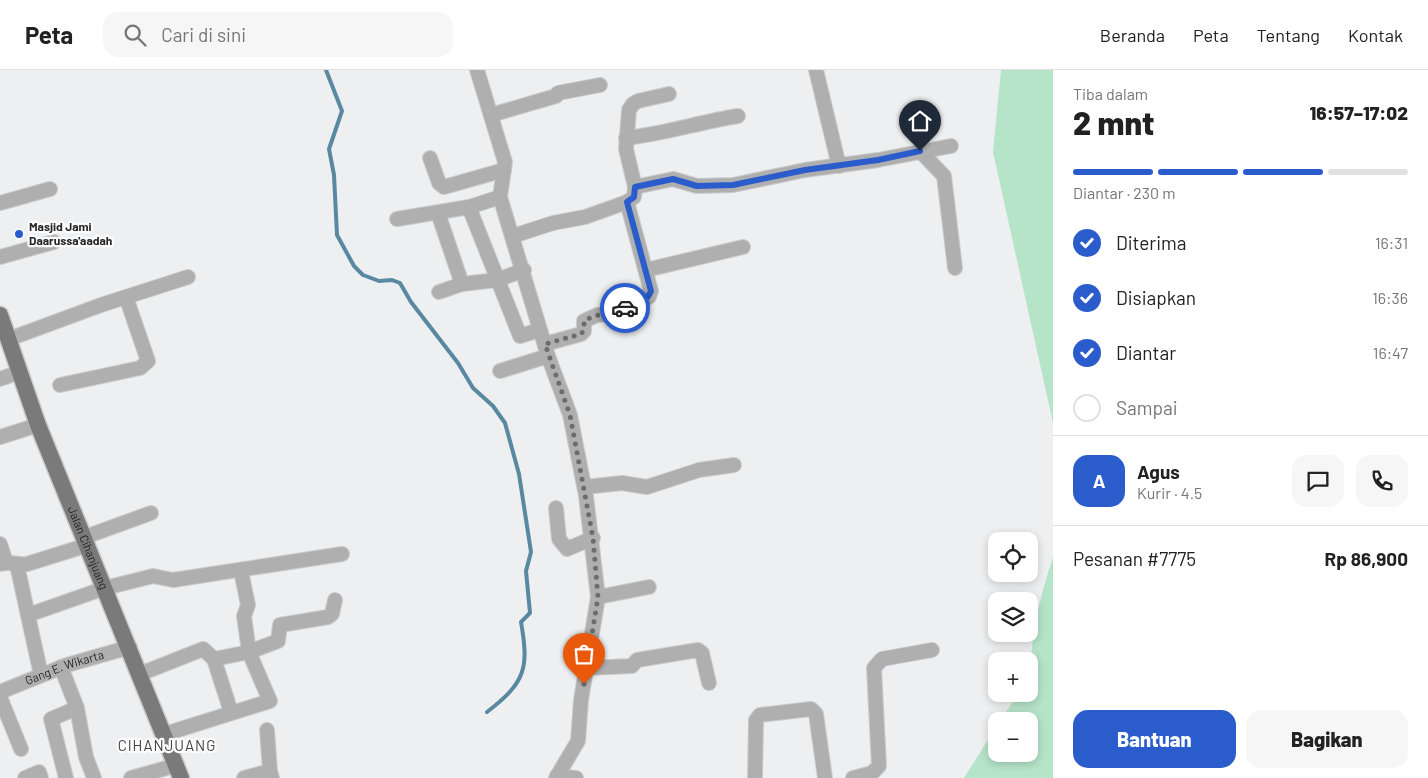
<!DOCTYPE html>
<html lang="id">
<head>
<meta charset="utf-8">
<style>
	body { margin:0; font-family:Barlow,sans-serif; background:#f6f6f6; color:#222; height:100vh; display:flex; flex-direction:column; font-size:19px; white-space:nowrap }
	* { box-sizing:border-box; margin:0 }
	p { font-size:16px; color:#767676 }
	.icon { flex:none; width:28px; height:28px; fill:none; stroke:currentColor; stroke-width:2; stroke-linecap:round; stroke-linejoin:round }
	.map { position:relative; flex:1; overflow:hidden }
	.details { display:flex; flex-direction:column; background:#fff; width:375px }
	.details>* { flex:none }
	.controls { position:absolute; left:988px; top:462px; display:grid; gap:10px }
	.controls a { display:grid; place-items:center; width:50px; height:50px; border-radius:10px; background:#fff; box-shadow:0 2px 8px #0003; font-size:25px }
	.pin { position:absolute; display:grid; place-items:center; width:42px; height:42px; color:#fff; margin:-51px -21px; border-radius:50% 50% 50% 0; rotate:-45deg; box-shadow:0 0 5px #0007 }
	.pin .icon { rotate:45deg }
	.courier { position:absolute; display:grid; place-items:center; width:50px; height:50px; margin:-25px; border:4px solid #2a5ccb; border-radius:50%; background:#fff; color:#222; box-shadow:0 1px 6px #0007 }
	.headline em { font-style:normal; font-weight:800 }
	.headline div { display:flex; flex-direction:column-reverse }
	.headline { display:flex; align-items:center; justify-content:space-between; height:85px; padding:0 20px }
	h1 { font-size:32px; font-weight:800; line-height:38px }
	.bar { display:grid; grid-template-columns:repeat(4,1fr); gap:8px 5px; align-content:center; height:60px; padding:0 20px }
	.bar i { height:6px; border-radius:4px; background:#e0e0e0 }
	.bar .active { background:#2a5ccb }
	.bar p { grid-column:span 4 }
	.line { display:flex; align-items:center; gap:12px; padding:0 20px; border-top:1px solid #e0e0e0 }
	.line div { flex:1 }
	.round { display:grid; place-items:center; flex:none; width:52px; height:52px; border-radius:15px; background:#f6f6f6 }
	ol { padding:0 20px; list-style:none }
	li { display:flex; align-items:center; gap:15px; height:55px }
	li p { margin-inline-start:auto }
	li .icon { padding:5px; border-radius:50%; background:#2a5ccb; color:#fff; stroke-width:4 }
	li:last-child { color:#767676 }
	li i { width:28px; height:28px; border:2px solid #e0e0e0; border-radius:50% }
	.primary-button { display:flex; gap:10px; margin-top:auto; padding:10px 20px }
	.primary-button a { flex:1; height:58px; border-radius:15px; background:#2a5ccb; color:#fff; font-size:20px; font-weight:800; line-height:58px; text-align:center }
	.primary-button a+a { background:#f6f6f6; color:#222 }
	header { display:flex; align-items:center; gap:30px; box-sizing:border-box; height:70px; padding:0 25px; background:#fff; border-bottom:1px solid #e0e0e0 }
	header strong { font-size:24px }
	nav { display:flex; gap:28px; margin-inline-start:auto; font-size:18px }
	.search { width:350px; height:45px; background:#f6f6f6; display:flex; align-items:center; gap:12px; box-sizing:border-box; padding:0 18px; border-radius:15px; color:#767676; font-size:19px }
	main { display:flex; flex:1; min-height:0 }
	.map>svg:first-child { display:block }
</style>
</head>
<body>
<header>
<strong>Peta</strong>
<div class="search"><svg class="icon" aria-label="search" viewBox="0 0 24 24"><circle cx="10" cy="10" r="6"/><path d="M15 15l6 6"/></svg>Cari di sini</div>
<nav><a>Beranda</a><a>Peta</a><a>Tentang</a><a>Kontak</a></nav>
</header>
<main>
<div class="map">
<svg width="1053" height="708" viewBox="0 0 1053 708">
	<rect width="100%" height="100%" fill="#eeeff0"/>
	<path fill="#b6e4c9" d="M 1001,0 L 1053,0 L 1053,353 L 993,82 Z
		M 1053,487 L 1053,708 L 964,708 L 996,657 L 996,684 L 1029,684 L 1029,651 L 1000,651 L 1018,624 L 1029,624 C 1029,579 1038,530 1053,487 Z"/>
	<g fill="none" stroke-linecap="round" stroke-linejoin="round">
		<path stroke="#5989a1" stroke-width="4" d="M 326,0 L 342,41 L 329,79 L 334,105 L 337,165 L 354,196 L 363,205 L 379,211 L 392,210 L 400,213 L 411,232 L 458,293 L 473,318 L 493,336 L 505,353 L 519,404 L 531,482 L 526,501 L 530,543 L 521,552 C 529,598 526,612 487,642"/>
		<g stroke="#cacbcc" stroke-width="16">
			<g id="minor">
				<path d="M 477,0 L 505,92 L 500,127 L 548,286 L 570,345 L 586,426 L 598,527 L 581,630 L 578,671 L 556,708"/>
				<path d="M 816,0 L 839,96"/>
				<path d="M 491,45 L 556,26 L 558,23 L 600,15"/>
				<path d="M 626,68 C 664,64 700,52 738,46"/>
				<path d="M 920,81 L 944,106 L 955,198"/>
				<path d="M 430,88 L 439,113 L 444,117 L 504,100"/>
				<path d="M 635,117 L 673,109 L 697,116 L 733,115 L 805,100 L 878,90 L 951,76"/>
				<path d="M 0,133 L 50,119"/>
				<path d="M 469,137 L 520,266 L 539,260"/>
				<path d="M 438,143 L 462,214"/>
				<path d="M 397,149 L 469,137 L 500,127"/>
				<path d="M 513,166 L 553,153 L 585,147 L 627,132"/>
				<path d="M 0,187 L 54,172"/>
				<path d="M 646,200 L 743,177"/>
				<path d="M 439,222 L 462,214 L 497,210 L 524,200"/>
				<path d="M 9,269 L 101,235 L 188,207"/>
				<path d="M 545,274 L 581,264 L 584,261 L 584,251 L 597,245 L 609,244 L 649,227 L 651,221 L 627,132 L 634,127 L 635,117 L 626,79 L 629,40 L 633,34 L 638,31 L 669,24"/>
				<path d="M 500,301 L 548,286"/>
				<path d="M 0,309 L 20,302"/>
				<path d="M 60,315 L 140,298 L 148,291 L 126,227"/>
				<path d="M 0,367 L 38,355"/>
				<path d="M 585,417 L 622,413 L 647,417 L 699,400 L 734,395"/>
				<path d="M 556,438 L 559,469 L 567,479 L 593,468"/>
				<path d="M 85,467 L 151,443"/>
				<path d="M 0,474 L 6,492"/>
				<path d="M 0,494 C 9,491 17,495 27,494 L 88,475"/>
				<path d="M 17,495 L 41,605"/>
				<path d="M 598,527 L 649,517"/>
				<path d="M 28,545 L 105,518 L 153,506 L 173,510 L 342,484"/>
				<path d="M 214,589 L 231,642"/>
				<path d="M 61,597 L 77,638 L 86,687 L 94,708"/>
				<path d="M 587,598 L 632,596 L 637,590 L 698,580 L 702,583 L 709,613"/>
				<path d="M 140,604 L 203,579 L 214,589 L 249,582 L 278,571 L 280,555 L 328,547 L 332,544 L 335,530"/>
				<path id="s1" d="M 0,622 L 67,595 L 130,577"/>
				<path d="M 0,627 L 21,679"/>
				<path d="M 267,660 L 270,701"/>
				<path d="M 165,664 L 270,631 L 249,582 L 244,546 L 248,535 L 241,501"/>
				<path d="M 557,706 L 576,708"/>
				<path d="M 25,708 L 39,702 L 41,708"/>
				<path d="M 66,708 L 51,649 L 77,638"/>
				<path d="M 131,708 L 177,695"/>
				<path d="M 244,708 L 270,701 L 272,708"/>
				<path d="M 755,708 L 756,650 L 760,645 L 811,639 L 816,644 L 825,708"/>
				<path d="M 853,708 L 872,703 L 879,696 L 874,598 L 882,589 L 932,580"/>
			</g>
		</g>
		<g stroke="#cacbcc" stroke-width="19">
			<g id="major">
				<path id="s2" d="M 0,245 L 38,355 L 181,708"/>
			</g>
		</g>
		<use href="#minor" stroke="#b0afaf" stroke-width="14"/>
		<use href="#major" stroke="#7b7a7a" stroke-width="16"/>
	</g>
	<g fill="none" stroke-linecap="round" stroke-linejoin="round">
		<path stroke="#6c6c6d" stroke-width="5" stroke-dasharray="0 9" d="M 584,614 L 598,527 L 593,468 L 570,345 L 545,274 L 581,264 L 584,260 L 584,251 C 597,243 611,244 625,238"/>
		<path stroke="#2a5ccb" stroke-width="6" d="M 625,238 C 635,234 647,232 651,221 L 627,132 L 634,127 L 635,117 L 673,109 L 697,116 L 733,115 L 805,100 L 878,90 L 920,81"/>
	</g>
	<circle fill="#2a5ccb" stroke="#fcfcfd" stroke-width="2" cx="19" cy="164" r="5"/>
	<g text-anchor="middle" stroke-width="4.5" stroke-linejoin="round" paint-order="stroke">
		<g font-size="12" font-weight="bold" fill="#262627" stroke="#fcfcfd" text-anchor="start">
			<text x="29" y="161">Masjid Jami<tspan x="29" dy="14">Daarussa'aadah</tspan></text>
		</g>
		<g font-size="12" fill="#262627" stroke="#fcfcfd">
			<text dy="4" stroke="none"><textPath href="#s2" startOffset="249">Jalan Cihanjuang</textPath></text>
			<text dy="4" stroke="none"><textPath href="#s1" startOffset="69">Gang E. Wikarta</textPath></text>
		</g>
		<g font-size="15" letter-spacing="1" fill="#424243" stroke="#fcfcfd">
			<text x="167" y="681">CIHANJUANG</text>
		</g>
	</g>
</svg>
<div class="controls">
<a><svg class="icon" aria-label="locate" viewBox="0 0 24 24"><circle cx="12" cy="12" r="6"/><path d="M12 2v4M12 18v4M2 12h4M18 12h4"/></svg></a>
<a><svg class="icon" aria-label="layers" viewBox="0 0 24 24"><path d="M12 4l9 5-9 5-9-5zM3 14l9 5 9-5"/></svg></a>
<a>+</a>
<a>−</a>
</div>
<div class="pin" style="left:584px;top:614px;background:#ea580c"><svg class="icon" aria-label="bag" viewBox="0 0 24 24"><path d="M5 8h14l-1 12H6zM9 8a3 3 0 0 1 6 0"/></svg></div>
<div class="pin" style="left:920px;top:81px;background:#1f2937"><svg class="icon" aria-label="home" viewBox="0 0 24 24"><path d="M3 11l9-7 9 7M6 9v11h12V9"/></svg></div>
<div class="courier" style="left:625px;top:238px"><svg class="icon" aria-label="car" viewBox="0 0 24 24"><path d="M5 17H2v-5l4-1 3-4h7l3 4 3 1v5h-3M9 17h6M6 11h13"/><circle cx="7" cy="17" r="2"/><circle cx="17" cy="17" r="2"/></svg></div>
</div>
<section class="details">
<div class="headline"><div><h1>2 mnt</h1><p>Tiba dalam</p></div><em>16:57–17:02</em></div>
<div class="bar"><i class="active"></i><i class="active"></i><i class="active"></i><i></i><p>Diantar · 230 m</p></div>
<ol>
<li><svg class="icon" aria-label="check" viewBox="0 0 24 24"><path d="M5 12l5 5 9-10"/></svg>Diterima<p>16:31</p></li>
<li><svg class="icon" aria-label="check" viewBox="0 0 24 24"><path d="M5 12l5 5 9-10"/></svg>Disiapkan<p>16:36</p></li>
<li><svg class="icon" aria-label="check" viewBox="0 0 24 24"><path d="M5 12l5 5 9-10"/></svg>Diantar<p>16:47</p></li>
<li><i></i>Sampai</li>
</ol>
<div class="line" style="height:90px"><b class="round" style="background:#2a5ccb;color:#fff">A</b><div><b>Agus</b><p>Kurir · 4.5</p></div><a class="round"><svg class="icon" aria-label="chat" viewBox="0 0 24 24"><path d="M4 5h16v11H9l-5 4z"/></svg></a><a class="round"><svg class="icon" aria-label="phone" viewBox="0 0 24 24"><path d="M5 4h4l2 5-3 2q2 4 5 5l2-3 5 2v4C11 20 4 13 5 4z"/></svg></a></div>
<div class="line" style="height:65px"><div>Pesanan #7775</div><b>Rp 86,900</b></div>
<div class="primary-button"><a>Bantuan</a><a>Bagikan</a></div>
</section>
</main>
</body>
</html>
